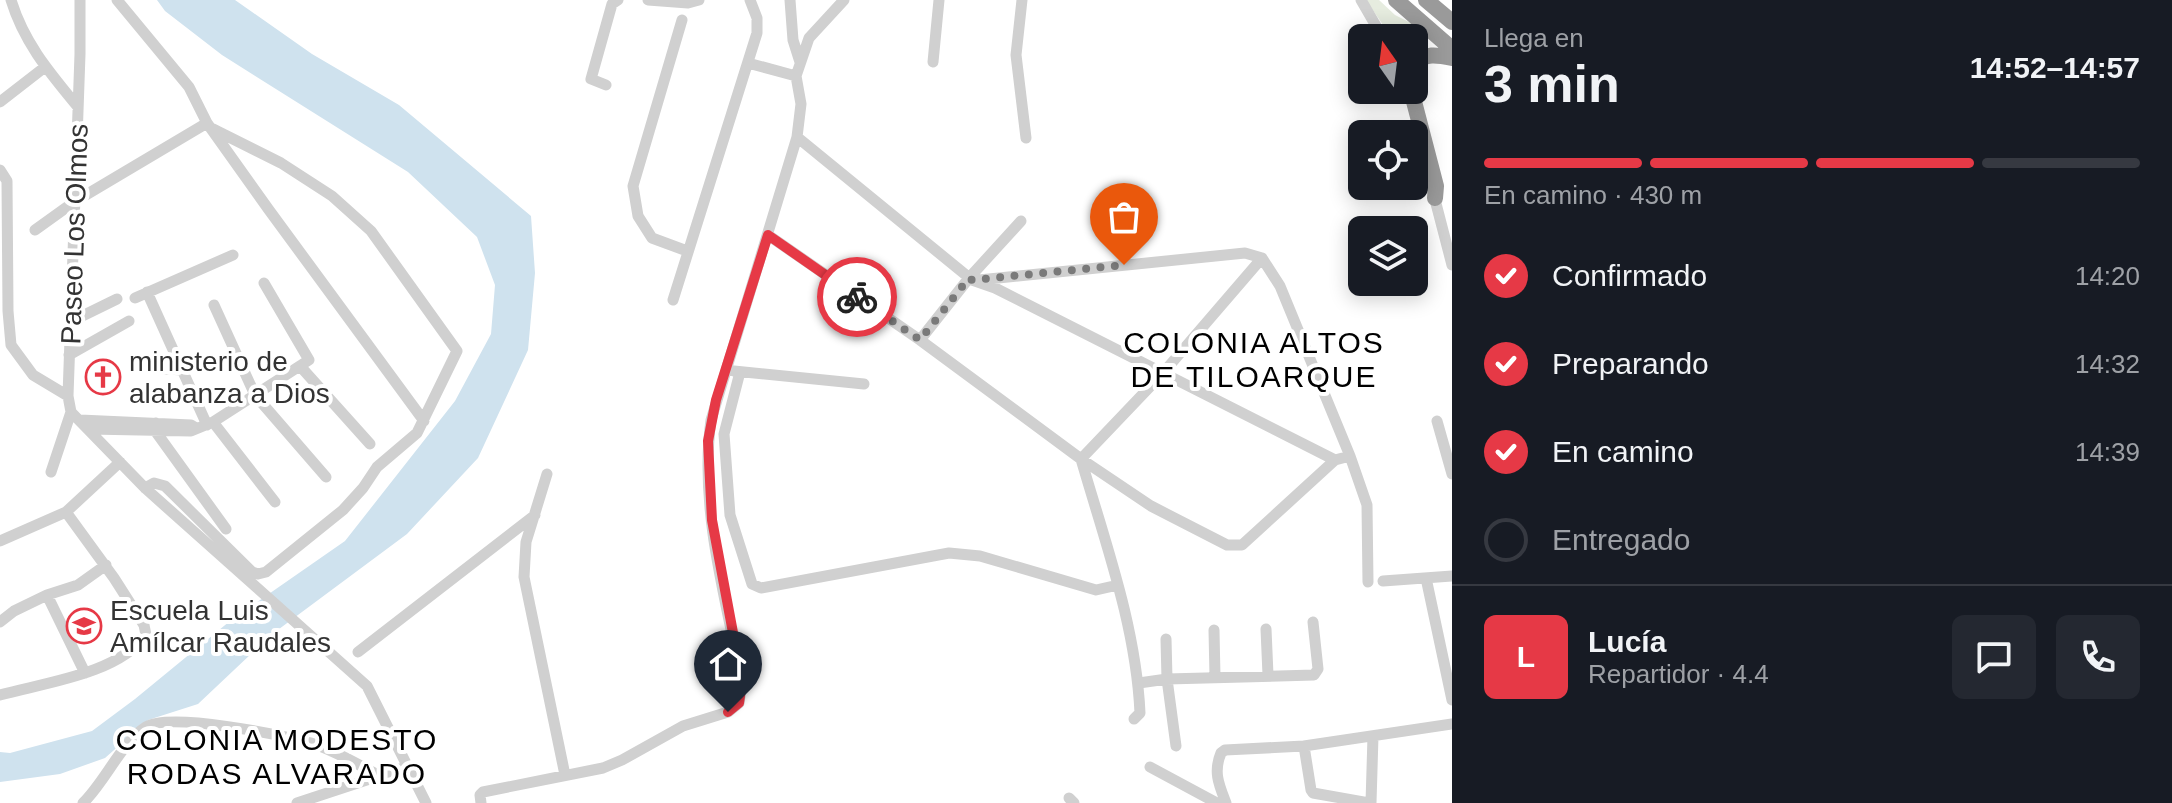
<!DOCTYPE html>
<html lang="es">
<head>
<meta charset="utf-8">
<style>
	body { margin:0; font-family:Helvetica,sans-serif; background:#242831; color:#f1f3f6; height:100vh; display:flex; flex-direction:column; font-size:30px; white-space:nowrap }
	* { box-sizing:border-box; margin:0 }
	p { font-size:26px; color:#9ea1a6 }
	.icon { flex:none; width:44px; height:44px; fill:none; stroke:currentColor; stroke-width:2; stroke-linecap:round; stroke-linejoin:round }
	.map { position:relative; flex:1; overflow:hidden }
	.sheet { display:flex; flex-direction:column; background:#171b24; width:720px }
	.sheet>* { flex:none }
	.needle { width:52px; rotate:346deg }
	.buttons { position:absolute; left:1348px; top:24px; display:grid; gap:16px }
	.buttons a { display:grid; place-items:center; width:80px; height:80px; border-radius:12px; background:#171b24; box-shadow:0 4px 20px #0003; font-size:40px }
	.pin { position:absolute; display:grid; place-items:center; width:68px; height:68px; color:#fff; margin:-82px -34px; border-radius:50% 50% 50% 0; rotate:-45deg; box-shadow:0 0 8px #0007 }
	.pin .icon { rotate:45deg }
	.courier { position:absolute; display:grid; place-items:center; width:80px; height:80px; margin:-40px; border:6px solid #e63946; border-radius:50%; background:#fff; color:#222; box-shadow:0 2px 10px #0007 }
	.summary em { font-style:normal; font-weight:600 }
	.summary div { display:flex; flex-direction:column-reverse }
	.summary { display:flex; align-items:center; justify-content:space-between; height:136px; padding:0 32px }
	h1 { font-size:52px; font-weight:600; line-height:60px }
	.bar { display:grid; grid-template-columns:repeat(4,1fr); gap:12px 8px; align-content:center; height:96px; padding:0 32px }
	.bar i { height:10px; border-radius:6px; background:#363941 }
	.bar .on { background:#e63946 }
	.bar p { grid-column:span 4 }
	.line { display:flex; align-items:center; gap:20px; padding:0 32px; border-top:2px solid #363941 }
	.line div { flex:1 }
	.round { display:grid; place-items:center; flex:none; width:84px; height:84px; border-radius:12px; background:#242831 }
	ol { padding:0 32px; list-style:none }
	li { display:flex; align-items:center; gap:24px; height:88px }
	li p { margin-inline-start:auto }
	li .icon { padding:8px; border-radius:50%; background:#e63946; color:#fff; stroke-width:4 }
	li:last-child { color:#9ea1a6 }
	li i { width:44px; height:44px; border:4px solid #363941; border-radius:50% }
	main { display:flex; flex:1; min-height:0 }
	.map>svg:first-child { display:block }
</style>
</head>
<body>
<main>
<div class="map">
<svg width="1452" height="803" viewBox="0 0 1452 803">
	<rect width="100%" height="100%" fill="#fff"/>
	<path fill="#e6ecdf" d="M 1366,0 L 1379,0 L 1395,15 L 1413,24 L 1426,42 L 1414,49 L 1414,38 L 1392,38 Z"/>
	<path fill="#cfe2ee" d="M 157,0 L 235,0 L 312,54 L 399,105 L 531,216 L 535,273 L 528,350 L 478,458 L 407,534 L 271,635 L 198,704 L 148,720 L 105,758 L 60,774 L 0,782 L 0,752 L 10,753 L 92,731 L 135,699 L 230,621 L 345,541 L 455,401 L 491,334 L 495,285 L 477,237 L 408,172 L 222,55 L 165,11 Z"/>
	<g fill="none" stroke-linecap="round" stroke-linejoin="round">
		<path stroke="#d0d0d0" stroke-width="11" d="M 11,0 C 24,43 50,73 78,107
			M 80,0 L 80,54 L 68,396 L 71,412 L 145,488 L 367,686 L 426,803
			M 117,0 L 189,87 L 207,123 L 269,210 L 424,421
			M 648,0 L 688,3 L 699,0
			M 790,0 L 793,40 L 800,62
			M 1022,0 L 1016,55 L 1026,138
			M 1361,0 L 1383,38
			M 682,20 L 633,186 L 638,216 L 652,238 L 687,251
			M 933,62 L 939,0
			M 748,63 L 796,76
			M 606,85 L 591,79 L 612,4 L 618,0
			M 0,102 L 45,67
			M 797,137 L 972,280 L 995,288 L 1335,460 L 1350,456
			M 0,170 L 7,181 L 8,311 L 11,345 L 33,375 L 68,396
			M 1433,192 L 1452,265
			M 35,230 L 74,202 L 207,123
			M 768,235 L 920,340 L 1081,459 L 1151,506 L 1227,545 L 1242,545 L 1335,460
			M 979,280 L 1245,253 L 1262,258 L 1280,286 L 1350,456 L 1367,505 L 1368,582
			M 147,292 L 207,425
			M 135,298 L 233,255
			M 673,300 L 757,33 L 757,18 L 750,0
			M 214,305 L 255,395 L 326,477
			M 70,322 L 117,299
			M 920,340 L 969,278 L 1021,221
			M 69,355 L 129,321
			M 300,366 L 370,444
			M 134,367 L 183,370
			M 734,371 L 864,384
			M 740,372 L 724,434 L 730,515 L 752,584 L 761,588 L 949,553 L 980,556 L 1096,590 L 1118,585
			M 80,420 L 191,425 L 196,428
			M 1437,421 L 1452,474
			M 213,422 L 275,502
			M 156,423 L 156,432 L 226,529
			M 89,429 L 191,431 L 213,422 L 309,360 L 264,283
			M 1081,459 C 1105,542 1136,626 1140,713 L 1134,719
			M 1081,459 L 1163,373 L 1262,258
			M 51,472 L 71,412
			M 547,474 L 526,542 L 524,577 L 565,775
			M 145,488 L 154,483 L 165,486 L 252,572 L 258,574 L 266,572 L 343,510 L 363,488 L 377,467 L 417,433 L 457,351 L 371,231 L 332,196 L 281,163 L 211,128
			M 0,541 L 66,512 L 120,462
			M 1426,578 L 1452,700
			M 1383,581 L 1452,576
			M 47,595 L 85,673
			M 0,622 L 14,611 L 47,595 L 78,585 L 106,565
			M 1266,629 L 1268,675
			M 1214,630 L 1215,677
			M 1166,639 L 1167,679 L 1176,746
			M 358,652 L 535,515
			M 1139,683 L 1167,679 L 1314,675 L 1318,669 L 1313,622
			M 0,695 C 43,683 118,674 146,635 L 144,625 L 114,578 L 66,512
			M 1304,746 L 1311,790 L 1313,793 L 1369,803
			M 1150,767 L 1217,803
			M 1069,798 L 1074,803
			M 83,803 C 105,782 121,743 146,727 C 170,712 281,735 311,743 C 334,750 357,764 378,775
			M 297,803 L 406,767
			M 481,803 L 480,795 L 483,792 L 603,768 L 622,760 L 683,726 L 728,712 L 739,703 L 742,681 C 725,597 699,506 711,420 L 797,137 L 801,104 L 796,76 L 809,38 L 844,0
			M 1226,803 C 1219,785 1213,772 1221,753 L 1225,750 L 1304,746 L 1452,724
			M 1371,803 L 1373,736"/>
		<path stroke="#9a9a9a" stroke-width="16" d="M 1396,0 L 1452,49
			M 1426,0 L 1452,22
			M 1414,65 C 1424,52 1438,55 1452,58
			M 1411,90 L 1436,186 L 1435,198"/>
	</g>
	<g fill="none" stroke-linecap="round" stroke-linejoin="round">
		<path stroke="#7a7a7a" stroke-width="8" stroke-dasharray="0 14.4" d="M 857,297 L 920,340 L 969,278 L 972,280 L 1124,265"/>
		<path stroke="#e63946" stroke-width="10" d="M 728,712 L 739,703 L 742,681 L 712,520 L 708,441 L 716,400 L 768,235 L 857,297"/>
	</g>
	<defs>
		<g id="church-ring" transform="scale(1.8)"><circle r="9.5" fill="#fff" stroke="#e63946" stroke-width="1.5"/><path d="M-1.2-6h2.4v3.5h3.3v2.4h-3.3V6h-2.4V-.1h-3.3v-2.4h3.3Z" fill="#e63946"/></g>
		<g id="school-ring" transform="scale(1.8)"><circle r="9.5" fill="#fff" stroke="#e63946" stroke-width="1.5"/><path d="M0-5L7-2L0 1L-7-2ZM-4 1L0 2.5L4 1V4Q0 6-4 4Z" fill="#e63946"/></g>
	</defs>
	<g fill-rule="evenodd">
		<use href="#church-ring" x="103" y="377"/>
		<use href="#school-ring" x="84" y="626"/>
	</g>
	<g text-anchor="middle" stroke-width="8" stroke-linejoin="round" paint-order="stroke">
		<g font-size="28" fill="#333" stroke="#fff">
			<text transform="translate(74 234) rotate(-88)" y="10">Paseo Los Olmos</text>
		</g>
		<g font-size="28" fill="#333" stroke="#fff" text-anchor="start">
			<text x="129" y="371">ministerio de<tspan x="129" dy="32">alabanza a Dios</tspan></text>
			<text x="110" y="620">Escuela Luis<tspan x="110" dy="32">Amílcar Raudales</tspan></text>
		</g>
		<g font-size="30" letter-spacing="2" fill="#000" stroke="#fff">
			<text x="1254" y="353">COLONIA ALTOS<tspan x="1254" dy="34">DE TILOARQUE</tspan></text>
			<text x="277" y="750">COLONIA MODESTO<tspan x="277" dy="34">RODAS ALVARADO</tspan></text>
		</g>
	</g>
</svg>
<div class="buttons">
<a><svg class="needle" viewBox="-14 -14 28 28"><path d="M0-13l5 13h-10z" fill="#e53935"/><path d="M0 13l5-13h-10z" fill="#9ea1a6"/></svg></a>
<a><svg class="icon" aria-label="locate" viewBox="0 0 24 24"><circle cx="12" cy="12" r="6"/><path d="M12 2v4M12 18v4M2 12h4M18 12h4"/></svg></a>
<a><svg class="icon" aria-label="layers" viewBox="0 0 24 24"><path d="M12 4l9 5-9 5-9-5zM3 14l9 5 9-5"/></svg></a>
</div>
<div class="pin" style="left:1124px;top:265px;background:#ea580c"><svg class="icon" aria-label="bag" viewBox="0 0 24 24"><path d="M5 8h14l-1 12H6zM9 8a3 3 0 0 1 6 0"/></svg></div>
<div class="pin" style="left:728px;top:712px;background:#1f2937"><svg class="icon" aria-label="home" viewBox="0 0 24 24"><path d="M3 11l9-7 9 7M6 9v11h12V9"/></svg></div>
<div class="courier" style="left:857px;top:297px"><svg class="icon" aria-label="bike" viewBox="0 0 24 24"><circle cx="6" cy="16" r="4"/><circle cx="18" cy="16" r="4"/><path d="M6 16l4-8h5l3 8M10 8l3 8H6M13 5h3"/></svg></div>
</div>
<section class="sheet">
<div class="summary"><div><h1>3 min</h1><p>Llega en</p></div><em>14:52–14:57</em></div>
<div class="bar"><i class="on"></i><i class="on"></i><i class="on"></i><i></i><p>En camino · 430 m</p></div>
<ol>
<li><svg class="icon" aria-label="check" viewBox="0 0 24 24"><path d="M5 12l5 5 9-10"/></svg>Confirmado<p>14:20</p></li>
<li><svg class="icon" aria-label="check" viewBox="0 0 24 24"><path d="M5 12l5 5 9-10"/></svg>Preparando<p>14:32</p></li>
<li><svg class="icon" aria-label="check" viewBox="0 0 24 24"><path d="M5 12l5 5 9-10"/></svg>En camino<p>14:39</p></li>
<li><i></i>Entregado</li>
</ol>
<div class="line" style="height:144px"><b class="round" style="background:#e63946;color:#fff">L</b><div><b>Lucía</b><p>Repartidor · 4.4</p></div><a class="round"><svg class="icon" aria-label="chat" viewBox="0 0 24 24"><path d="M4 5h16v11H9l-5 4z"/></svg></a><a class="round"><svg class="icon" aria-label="phone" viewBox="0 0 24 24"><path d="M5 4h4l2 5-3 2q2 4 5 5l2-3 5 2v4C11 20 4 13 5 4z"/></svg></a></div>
</section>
</main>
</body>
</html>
